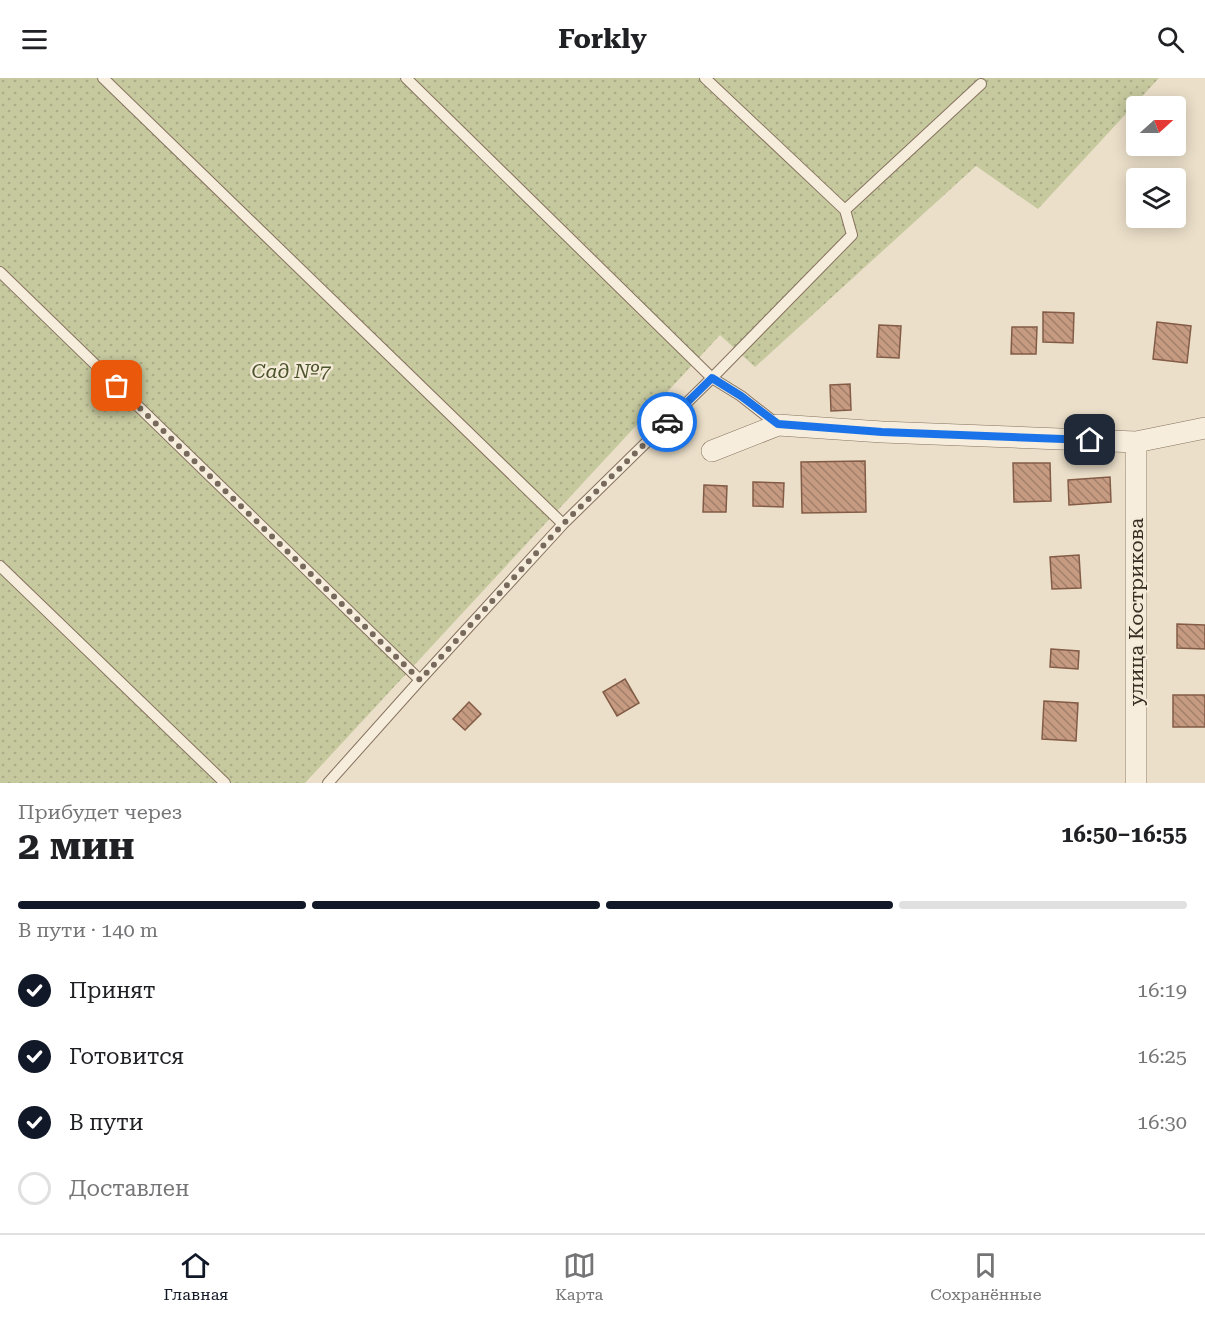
<!DOCTYPE html>
<html lang="ru">
<head>
<meta charset="utf-8">
<style>
	body { margin:0; font-family:"Roboto Serif",serif; background:#f6f6f6; color:#202124; height:100vh; display:flex; flex-direction:column; font-size:22px; white-space:nowrap }
	* { box-sizing:border-box; margin:0 }
	p { font-size:20px; color:#757577 }
	.icon { flex:none; width:33px; height:33px; fill:none; stroke:currentColor; stroke-width:2; stroke-linecap:round; stroke-linejoin:round }
	.map { position:relative; height:705px; overflow:hidden }
	.panel { display:flex; flex-direction:column; background:#fff; flex:1 }
	.panel>* { flex:none }
	.needle { width:39px; rotate:69deg }
	.tools { position:absolute; left:1126px; top:18px; display:grid; gap:12px }
	.tools a { display:grid; place-items:center; width:60px; height:60px; border-radius:6px; background:#fff; box-shadow:0 3px 15px #0003; font-size:30px }
	.pin { position:absolute; display:grid; place-items:center; width:51px; height:51px; color:#fff; margin:-26px; border-radius:12px; box-shadow:0 3px 9px #0006 }
	.courier { position:absolute; display:grid; place-items:center; width:60px; height:60px; margin:-30px; border:4px solid #1a73e8; border-radius:50%; background:#fff; color:#222; box-shadow:0 2px 8px #0007 }
	.overview em { font-style:normal; font-weight:700 }
	.overview div { display:flex; flex-direction:column-reverse }
	.overview { display:flex; align-items:center; justify-content:space-between; height:102px; padding:0 18px }
	h1 { font-size:39px; font-weight:700; line-height:45px }
	.bar { display:grid; grid-template-columns:repeat(4,1fr); gap:9px 6px; align-content:center; height:72px; padding:0 18px }
	.bar i { height:8px; border-radius:4px; background:#e0e0e0 }
	.bar .selected { background:#111827 }
	.bar p { grid-column:span 4 }
	ol { padding:0 18px; list-style:none }
	li { display:flex; align-items:center; gap:18px; height:66px }
	li p { margin-inline-start:auto }
	li .icon { padding:6px; border-radius:50%; background:#111827; color:#fff; stroke-width:4 }
	li:last-child { color:#757577 }
	li i { width:33px; height:33px; border:3px solid #e0e0e0; border-radius:50% }
	header { display:flex; justify-content:space-between; align-items:center; height:78px; padding:0 18px; background:#fff; font-size:27px; font-weight:700 }
	.menu { display:flex; justify-content:space-around; align-items:center; height:84px; border-top:2px solid #e0e0e0; background:#fff; font-size:16px; color:#757577 }
	.menu a { display:grid; justify-items:center; gap:3px }
	.menu .selected { color:#111827 }
	.map>svg:first-child { display:block }
</style>
</head>
<body>
<header><svg class="icon" aria-label="menu" viewBox="0 0 24 24"><path d="M4 6h16M4 12h16M4 18h16"/></svg>Forkly<svg class="icon" aria-label="search" viewBox="0 0 24 24"><circle cx="10" cy="10" r="6"/><path d="M15 15l6 6"/></svg></header>
<div class="map">
<svg width="1205" height="705" viewBox="0 0 1205 705">
	<defs>
		<pattern id="garden-dots" width="8" height="8" patternUnits="userSpaceOnUse" patternTransform="scale(1.5)"><rect width="8" height="8" fill="#c6c99e"/><path d="M2 2h.1M6 6h.1" fill="none" stroke="#abad88" stroke-width="1.8" stroke-linecap="round"/></pattern>
		<pattern id="building-back-hatch" width="6" height="6" patternUnits="userSpaceOnUse" patternTransform="scale(1.5)"><rect width="6" height="6" fill="#c69b82"/><path d="M-1 5l2 2M0 0l6 6M5-1l2 2" fill="none" stroke="#a27f6a"/></pattern>
	</defs>
	<rect width="100%" height="100%" fill="#ebdfc9"/>
	<path fill="url(#garden-dots)" d="M 0,0 L 1159,0 L 1038,131 L 976,88 L 755,289 L 720,257 L 305,705 L 0,705 Z"/>
	<path fill="url(#building-back-hatch)" stroke="#835c47" stroke-width="1.5" d="M 1043,234 L 1074,235 L 1073,265 L 1043,264 Z
		M 1157,244 L 1191,248 L 1187,285 L 1153,281 Z
		M 879,247 L 901,248 L 899,280 L 877,279 Z
		M 1012,249 L 1037,249 L 1036,276 L 1011,276 Z
		M 850,306 L 851,332 L 831,333 L 830,307 Z
		M 865,383 L 866,434 L 802,435 L 801,384 Z
		M 1013,385 L 1050,385 L 1051,423 L 1014,424 Z
		M 1110,399 L 1111,424 L 1069,427 L 1068,402 Z
		M 753,404 L 784,405 L 783,429 L 753,428 Z
		M 704,407 L 727,408 L 726,434 L 703,434 Z
		M 1079,477 L 1081,510 L 1052,511 L 1050,479 Z
		M 1177,546 L 1205,547 L 1205,571 L 1177,570 Z
		M 1051,571 L 1079,573 L 1078,591 L 1050,589 Z
		M 625,601 L 639,625 L 617,638 L 603,614 Z
		M 1173,617 L 1205,617 L 1205,649 L 1173,649 Z
		M 1044,623 L 1078,625 L 1076,663 L 1042,661 Z
		M 469,624 L 481,636 L 465,652 L 453,641 Z"/>
	<g fill="none" stroke-linecap="round" stroke-linejoin="round">
		<g stroke="#86725f" stroke-width="12">
			<path id="lane" d="M 103,0 L 563,446
				M 406,0 L 712,300 L 741,318 L 778,347
				M 705,0 L 845,132
				M 0,194 L 420,602
				M 0,488 L 225,705
				M 328,705 L 420,602 L 563,446 L 712,300 L 852,157 L 845,132 L 981,6"/>
		</g>
		<g stroke="#86725f" stroke-width="22">
			<path id="street" d="M 1136,364 L 1136,705
				M 712,373 L 778,347 L 882,354 L 1136,364 L 1205,350"/>
		</g>
		<use href="#lane" stroke="#f6eddc" stroke-width="10"/>
		<use href="#street" stroke="#f6eddc" stroke-width="21"/>
	</g>
	<g fill="none" stroke-linecap="round" stroke-linejoin="round">
		<path stroke="#776a5c" stroke-width="6" stroke-dasharray="0 10.8" d="M 117,308 L 420,602 L 563,446 L 667,344"/>
		<path stroke="#1a73e8" stroke-width="8" d="M 667,344 L 712,300 L 741,318 L 778,346 L 882,354 L 1090,362"/>
	</g>
	<g text-anchor="middle" stroke-width="4.5" stroke-linejoin="round" paint-order="stroke">
		<g font-size="20" font-style="italic" fill="#4a532a" stroke="#f3ead8">
			<text x="291" y="300">Сад №7</text>
		</g>
		<g font-size="20" fill="#382b21" stroke="#f3ead8">
			<text transform="translate(1136 534) rotate(-90)" y="7">улица Кострикова</text>
		</g>
	</g>
</svg>
<div class="tools">
<a><svg class="needle" viewBox="-14 -14 28 28"><path d="M0-13l5 13h-10z" fill="#e53935"/><path d="M0 13l5-13h-10z" fill="#757577"/></svg></a>
<a><svg class="icon" aria-label="layers" viewBox="0 0 24 24"><path d="M12 4l9 5-9 5-9-5zM3 14l9 5 9-5"/></svg></a>
</div>
<div class="pin" style="left:117px;top:308px;background:#ea580c"><svg class="icon" aria-label="bag" viewBox="0 0 24 24"><path d="M5 8h14l-1 12H6zM9 8a3 3 0 0 1 6 0"/></svg></div>
<div class="pin" style="left:1090px;top:362px;background:#1f2937"><svg class="icon" aria-label="home" viewBox="0 0 24 24"><path d="M3 11l9-7 9 7M6 9v11h12V9"/></svg></div>
<div class="courier" style="left:667px;top:344px"><svg class="icon" aria-label="car" viewBox="0 0 24 24"><path d="M5 17H2v-5l4-1 3-4h7l3 4 3 1v5h-3M9 17h6M6 11h13"/><circle cx="7" cy="17" r="2"/><circle cx="17" cy="17" r="2"/></svg></div>
</div>
<section class="panel">
<div class="overview"><div><h1>2 мин</h1><p>Прибудет через</p></div><em>16:50–16:55</em></div>
<div class="bar"><i class="selected"></i><i class="selected"></i><i class="selected"></i><i></i><p>В пути · 140 m</p></div>
<ol>
<li><svg class="icon" aria-label="check" viewBox="0 0 24 24"><path d="M5 12l5 5 9-10"/></svg>Принят<p>16:19</p></li>
<li><svg class="icon" aria-label="check" viewBox="0 0 24 24"><path d="M5 12l5 5 9-10"/></svg>Готовится<p>16:25</p></li>
<li><svg class="icon" aria-label="check" viewBox="0 0 24 24"><path d="M5 12l5 5 9-10"/></svg>В пути<p>16:30</p></li>
<li><i></i>Доставлен</li>
</ol>
</section>
<nav class="menu">
<a class="selected"><svg class="icon" aria-label="home" viewBox="0 0 24 24"><path d="M3 11l9-7 9 7M6 9v11h12V9"/></svg>Главная</a>
<a><svg class="icon" aria-label="map" viewBox="0 0 24 24"><path d="M3 6l6-2 6 2 6-2v14l-6 2-6-2-6 2zM9 4v14M15 6v14"/></svg>Карта</a>
<a><svg class="icon" aria-label="saved" viewBox="0 0 24 24"><path d="M7 4h10v16l-5-4-5 4z"/></svg>Сохранённые</a>
</nav>
</body>
</html>
